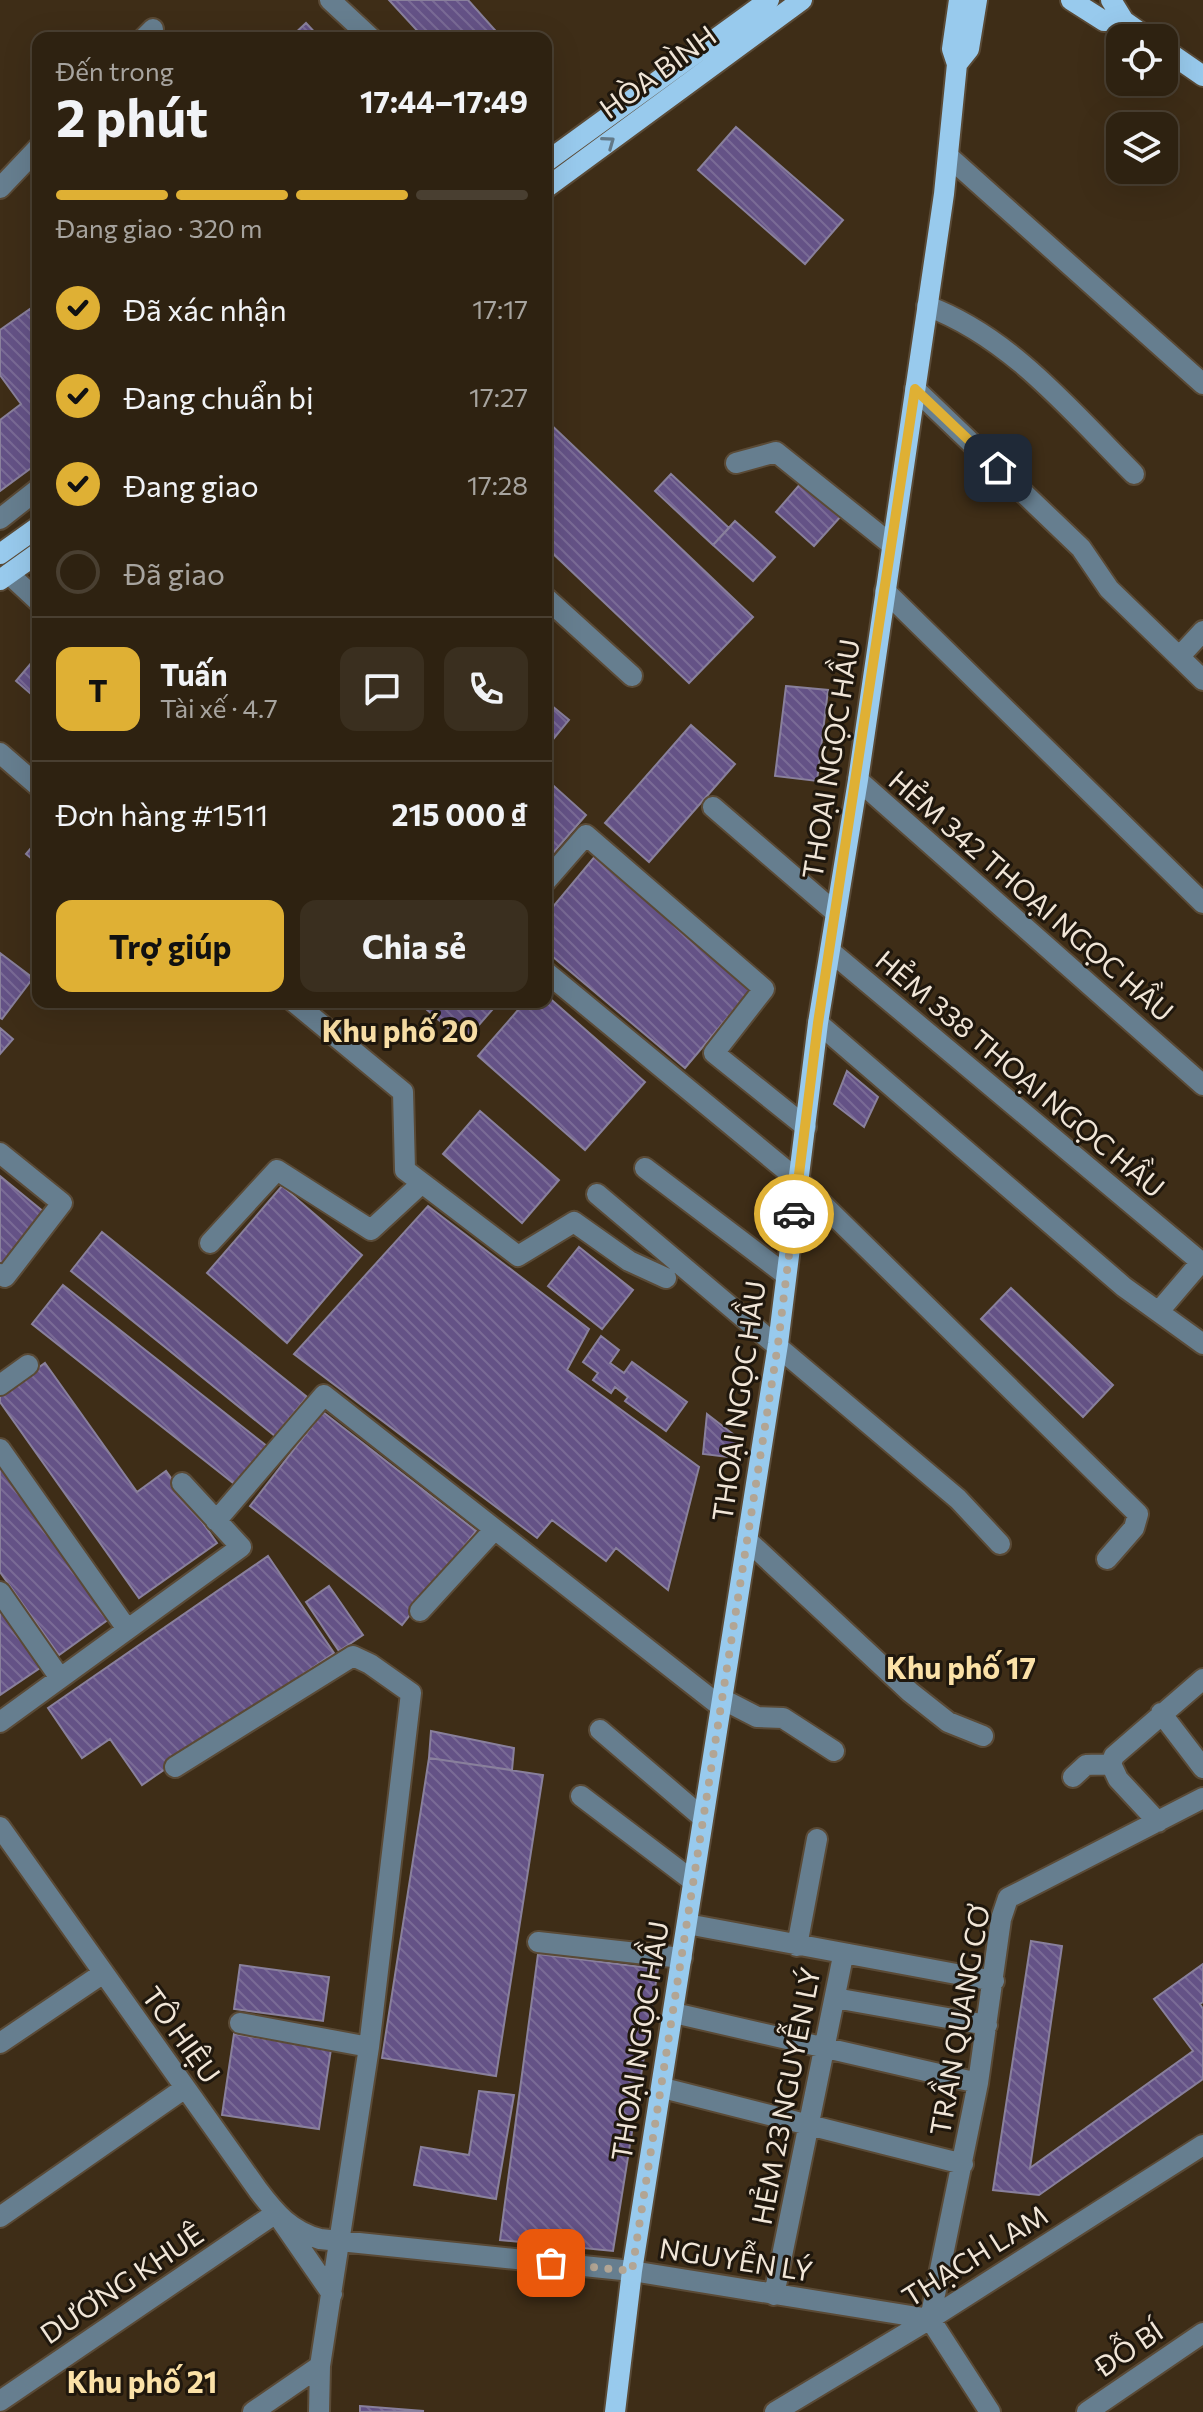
<!DOCTYPE html>
<html lang="vi">
<head>
<meta charset="utf-8">
<style>
	body { margin:0; font-family:Commissioner,sans-serif; background:#3a2f1f; color:#f1f3f6; height:100vh; display:flex; flex-direction:column; font-size:30px; white-space:nowrap }
	* { box-sizing:border-box; margin:0 }
	p { font-size:26px; color:#a7a49f }
	.icon { flex:none; width:44px; height:44px; fill:none; stroke:currentColor; stroke-width:2; stroke-linecap:round; stroke-linejoin:round }
	.map { position:relative; flex:1; overflow:hidden }
	.sheet { position:absolute; left:32px; top:32px; width:520px; height:976px; display:flex; flex-direction:column; background:#2e2211; border-radius:16px; box-shadow:0 8px 32px #0002,0 0 0 2px #493f31 }
	.sheet>* { flex:none }
	.tools { position:absolute; left:1106px; top:24px; display:grid; gap:16px }
	.tools a { display:grid; place-items:center; width:72px; height:72px; border-radius:16px; background:#2e2211; box-shadow:0 8px 32px #0002,0 0 0 2px #493f31; font-size:40px }
	.pin { position:absolute; display:grid; place-items:center; width:68px; height:68px; color:#fff; margin:-34px; border-radius:16px; box-shadow:0 4px 12px #0006 }
	.courier { position:absolute; display:grid; place-items:center; width:80px; height:80px; margin:-40px; border:6px solid #dfb034; border-radius:50%; background:#fff; color:#222; box-shadow:0 2px 10px #0007 }
	.headline em { font-style:normal; font-weight:700 }
	.headline div { display:flex; flex-direction:column-reverse }
	.headline { display:flex; align-items:center; justify-content:space-between; height:136px; padding:0 24px }
	h1 { font-size:52px; font-weight:700; line-height:60px }
	.bar { display:grid; grid-template-columns:repeat(4,1fr); gap:12px 8px; align-content:center; height:96px; padding:0 24px }
	.bar i { height:10px; border-radius:6px; background:#493f31 }
	.bar .current { background:#dfb034 }
	.bar p { grid-column:span 4 }
	.line { display:flex; align-items:center; gap:20px; padding:0 24px; border-top:2px solid #493f31 }
	.line div { flex:1 }
	.round { display:grid; place-items:center; flex:none; width:84px; height:84px; border-radius:16px; background:#3a2f1f }
	ol { padding:0 24px; list-style:none }
	li { display:flex; align-items:center; gap:24px; height:88px }
	li p { margin-inline-start:auto }
	li .icon { padding:8px; border-radius:50%; background:#dfb034; color:#111; stroke-width:4 }
	li:last-child { color:#a7a49f }
	li i { width:44px; height:44px; border:4px solid #493f31; border-radius:50% }
	.cta { display:flex; gap:16px; margin-top:auto; padding:16px 24px }
	.cta a { flex:1; height:92px; border-radius:16px; background:#dfb034; color:#111; font-size:32px; font-weight:700; line-height:92px; text-align:center }
	.cta a+a { background:#3a2f1f; color:#f1f3f6 }
	.map>svg:first-child { display:block }
</style>
</head>
<body>
<div class="map">
<svg width="1203" height="2412" viewBox="0 0 1203 2412">
	<defs>
		<pattern id="building-back-hatch" width="6" height="6" patternUnits="userSpaceOnUse" patternTransform="scale(2)"><rect width="6" height="6" fill="#645286"/><path d="M-1 5l2 2M0 0l6 6M5-1l2 2" fill="none" stroke="#7a6b96"/></pattern>
	</defs>
	<rect width="100%" height="100%" fill="#3e2d17"/>
	<path fill="url(#building-back-hatch)" stroke="#89809c" stroke-width="2" d="M 389,0 L 468,0 L 502,38 L 424,38 Z
		M 306,23 L 320,38 L 290,38 Z
		M 736,127 L 843,220 L 805,264 L 698,170 Z
		M 30,309 L 38,321 L 38,463 L 0,491 L 0,420 L 21,404 L 0,375 L 0,330 Z
		M 546,420 L 753,617 L 689,683 L 546,547 Z
		M 671,474 L 729,528 L 713,545 L 655,491 Z
		M 802,482 L 841,516 L 814,546 L 776,512 Z
		M 735,521 L 775,557 L 753,581 L 713,545 Z
		M 38,655 L 38,700 L 16,681 Z
		M 786,686 L 828,690 L 817,781 L 775,776 Z
		M 546,701 L 569,720 L 546,748 Z
		M 691,725 L 735,764 L 649,862 L 605,823 Z
		M 546,779 L 586,815 L 546,861 Z
		M 38,840 L 38,864 L 26,854 Z
		M 597,854 L 754,986 L 685,1068 L 546,951 L 546,915 Z
		M 0,953 L 33,978 L 2,1019 L 0,1018 Z
		M 546,995 L 645,1082 L 585,1150 L 478,1056 L 525,1002 L 546,1002 Z
		M 418,1002 L 499,1002 L 464,1042 Z
		M 0,1028 L 13,1039 L 0,1054 Z
		M 847,1071 L 878,1097 L 864,1127 L 834,1104 Z
		M 480,1111 L 559,1180 L 522,1223 L 443,1154 Z
		M 0,1176 L 45,1213 L 2,1266 L 0,1264 Z
		M 282,1186 L 362,1255 L 287,1343 L 207,1273 Z
		M 428,1206 L 589,1329 L 567,1370 L 699,1467 L 668,1590 L 616,1548 L 606,1561 L 552,1520 L 537,1538 L 294,1354 Z
		M 102,1232 L 307,1397 L 275,1436 L 71,1271 Z
		M 579,1247 L 633,1290 L 602,1329 L 548,1286 Z
		M 63,1285 L 268,1447 L 237,1486 L 32,1324 Z
		M 1011,1288 L 1113,1385 L 1083,1417 L 981,1319 Z
		M 601,1336 L 619,1350 L 610,1363 L 624,1373 L 632,1362 L 687,1402 L 666,1431 L 625,1401 L 628,1397 L 615,1387 L 611,1393 L 593,1380 L 598,1373 L 583,1362 Z
		M 45,1363 L 137,1492 L 166,1471 L 217,1543 L 139,1598 L 0,1402 L 0,1395 Z
		M 323,1412 L 476,1531 L 402,1625 L 250,1506 Z
		M 707,1414 L 738,1438 L 736,1458 L 703,1454 Z
		M 0,1465 L 109,1619 L 59,1655 L 0,1572 Z
		M 268,1556 L 334,1653 L 142,1785 L 110,1739 L 82,1758 L 48,1708 Z
		M 329,1586 L 363,1635 L 339,1651 L 306,1602 Z
		M 0,1603 L 43,1666 L 0,1695 Z
		M 431,1731 L 514,1748 L 512,1770 L 429,1758 Z
		M 429,1758 L 543,1775 L 496,2076 L 382,2058 Z
		M 1031,1941 L 1062,1946 L 1030,2168 L 1193,2051 L 1154,1999 L 1203,1964 L 1203,2002 L 1200,2004 L 1203,2009 L 1203,2079 L 1039,2195 L 993,2190 Z
		M 538,1954 L 658,1969 L 613,2251 L 500,2240 Z
		M 240,1965 L 329,1977 L 323,2021 L 234,2009 Z
		M 234,2034 L 331,2049 L 319,2129 L 222,2115 Z
		M 479,2091 L 514,2095 L 496,2199 L 414,2185 L 421,2147 L 469,2155 Z
		M 360,2406 L 424,2411 L 360,2412 Z"/>
	<g fill="none" stroke-linecap="round" stroke-linejoin="round">
		<g stroke="#5a4a36" stroke-width="24">
			<path id="minor" d="M 330,0 L 371,38
				M 144,38 L 153,29
				M 948,156 L 1203,384
				M 0,188 L 38,148
				M 927,306 C 1011,337 1072,412 1134,474
				M 915,389 L 1081,548 L 1109,589 L 1203,680
				M 736,463 L 776,452 L 892,545
				M 0,519 L 38,489
				M 9,574 L 38,601
				M 885,591 L 1203,903
				M 546,598 L 632,676
				M 1180,656 L 1203,631
				M 0,753 L 38,786
				M 858,780 L 1203,1085
				M 713,807 L 836,913
				M 546,881 L 586,835 L 764,989 L 714,1053 L 806,1127
				M 830,951 L 1201,1262 L 1160,1310
				M 546,972 L 799,1181 L 1138,1514 L 1134,1528 L 1107,1559
				M 294,1002 L 403,1092 L 405,1170 L 518,1256 L 574,1222 L 629,1261 L 666,1278
				M 818,1023 L 1124,1287 L 1203,1344
				M 0,1153 L 62,1203 L 5,1277 L 0,1274
				M 645,1168 L 786,1275
				M 597,1194 L 958,1499 L 1000,1544
				M 210,1243 L 277,1170 L 371,1230 L 422,1183
				M 0,1385 L 28,1365
				M 0,1449 L 127,1629
				M 216,1521 L 324,1395 L 720,1706
				M 747,1540 L 910,1692 L 948,1722 L 983,1736
				M 0,1592 L 60,1678
				M 420,1611 L 494,1530
				M 722,1699 L 757,1717 L 783,1718 L 834,1751
				M 1161,1713 L 1203,1768
				M 0,1722 L 241,1547 L 182,1483
				M 600,1730 L 703,1818
				M 175,1767 L 353,1656 L 370,1664 L 411,1693 L 369,2047 L 320,2366 L 319,2412
				M 1073,1777 L 1086,1765 L 1111,1764
				M 581,1796 L 693,1881
				M 1158,1822 L 1118,1779 L 1111,1764 L 1114,1756 L 1203,1679
				M 0,1827 L 258,2190 C 276,2214 291,2231 320,2239 L 632,2271 L 930,2319
				M 687,1924 L 994,1981
				M 538,1942 L 682,1958
				M 797,1946 L 817,1839
				M 835,1998 L 987,2025
				M 674,2013 L 978,2083
				M 240,2023 L 369,2047
				M 0,2043 L 102,1974
				M 663,2088 L 963,2164
				M 0,2217 L 185,2088
				M 774,2295 L 843,1956
				M 930,2319 L 978,2083 L 1001,1919 L 1008,1898 L 1203,1798
				M 930,2319 L 990,2412
				M 0,2401 L 276,2213 L 332,2294
				M 253,2412 L 320,2366
				M 775,2412 L 930,2319 L 1203,2145
				M 1087,2412 L 1203,2333"/>
		</g>
		<g stroke="#5a4a36" stroke-width="24">
			<path id="major" d="M 959,0 L 952,49 L 957,64 L 969,49 L 977,0
				M 1071,0 L 1104,21 L 1124,21
				M 1111,0 L 1124,21 L 1148,38
				M 1164,49 L 1203,76
				M 546,162 L 769,0
				M 546,188 L 802,0
				M 0,554 L 38,527
				M 0,580 L 38,553
				M 615,2412 L 632,2271 L 778,1344 L 818,1023 L 858,780 L 944,194 L 957,64"/>
		</g>
		<use href="#minor" stroke="#667e8f" stroke-width="20"/>
		<use href="#major" stroke="#98caed" stroke-width="20"/>
	</g>
	<defs><path id="oneway-chevron" d="M-2-3.5L2.5 0L-2 3.5" fill="none" stroke-width="1.6" stroke-linecap="round" stroke-linejoin="round" transform="scale(2)"/></defs>
	<use stroke="#627988" href="#oneway-chevron" transform="translate(609 142) rotate(-36)"/>
	<g fill="none" stroke-linecap="round" stroke-linejoin="round">
		<path stroke="#b2a594" stroke-width="8" stroke-dasharray="0 14.4" d="M 551,2263 L 632,2271 L 778,1344 L 794,1214"/>
		<path stroke="#dfb034" stroke-width="10" d="M 794,1214 L 818,1023 L 915,389 L 998,468"/>
	</g>
	<g text-anchor="middle" stroke-width="6" stroke-linejoin="round" paint-order="stroke">
		<g font-size="28" fill="#f0e5d7" stroke="#1f170d">
			<text transform="translate(658 72) rotate(-36)" y="10">HÒA BÌNH</text>
			<text transform="translate(831 759) rotate(-81)" y="10">THOẠI NGỌC HẦU</text>
			<text transform="translate(1031 896) rotate(41)" y="10">HẺM 342 THOẠI NGỌC HẦU</text>
			<text transform="translate(1020 1074) rotate(40)" y="10">HẺM 338 THOẠI NGỌC HẦU</text>
			<text transform="translate(739 1401) rotate(-82)" y="10">THOẠI NGỌC HẦU</text>
			<text transform="translate(960 2020) rotate(-80)" y="10">TRẦN QUANG CƠ</text>
			<text transform="translate(181 2035) rotate(54)" y="10">TÔ HIỆU</text>
			<text transform="translate(640 2041) rotate(-81)" y="10">THOẠI NGỌC HẦU</text>
			<text transform="translate(786 2096) rotate(-79)" y="10">HẺM 23 NGUYỄN LÝ</text>
			<text transform="translate(975 2256) rotate(-32)" y="10">THẠCH LAM</text>
			<text transform="translate(736 2260) rotate(9)" y="10">NGUYỄN LÝ</text>
			<text transform="translate(122 2284) rotate(-34)" y="10">DƯƠNG KHUÊ</text>
			<text transform="translate(1129 2349) rotate(-34)" y="10">ĐỖ BÍ</text>
		</g>
		<g font-size="30" font-weight="bold" fill="#fbe1a7" stroke="#1f170d">
			<text x="400" y="1042">Khu phố 20</text>
			<text x="961" y="1679">Khu phố 17</text>
			<text x="142" y="2393">Khu phố 21</text>
		</g>
	</g>
</svg>
<div class="tools">
<a><svg class="icon" aria-label="locate" viewBox="0 0 24 24"><circle cx="12" cy="12" r="6"/><path d="M12 2v4M12 18v4M2 12h4M18 12h4"/></svg></a>
<a><svg class="icon" aria-label="layers" viewBox="0 0 24 24"><path d="M12 4l9 5-9 5-9-5zM3 14l9 5 9-5"/></svg></a>
</div>
<div class="pin" style="left:551px;top:2263px;background:#ea580c"><svg class="icon" aria-label="bag" viewBox="0 0 24 24"><path d="M5 8h14l-1 12H6zM9 8a3 3 0 0 1 6 0"/></svg></div>
<div class="pin" style="left:998px;top:468px;background:#1f2937"><svg class="icon" aria-label="home" viewBox="0 0 24 24"><path d="M3 11l9-7 9 7M6 9v11h12V9"/></svg></div>
<div class="courier" style="left:794px;top:1214px"><svg class="icon" aria-label="car" viewBox="0 0 24 24"><path d="M5 17H2v-5l4-1 3-4h7l3 4 3 1v5h-3M9 17h6M6 11h13"/><circle cx="7" cy="17" r="2"/><circle cx="17" cy="17" r="2"/></svg></div>
<section class="sheet">
<div class="headline"><div><h1>2 phút</h1><p>Đến trong</p></div><em>17:44–17:49</em></div>
<div class="bar"><i class="current"></i><i class="current"></i><i class="current"></i><i></i><p>Đang giao · 320 m</p></div>
<ol>
<li><svg class="icon" aria-label="check" viewBox="0 0 24 24"><path d="M5 12l5 5 9-10"/></svg>Đã xác nhận<p>17:17</p></li>
<li><svg class="icon" aria-label="check" viewBox="0 0 24 24"><path d="M5 12l5 5 9-10"/></svg>Đang chuẩn bị<p>17:27</p></li>
<li><svg class="icon" aria-label="check" viewBox="0 0 24 24"><path d="M5 12l5 5 9-10"/></svg>Đang giao<p>17:28</p></li>
<li><i></i>Đã giao</li>
</ol>
<div class="line" style="height:144px"><b class="round" style="background:#dfb034;color:#111">T</b><div><b>Tuấn</b><p>Tài xế · 4.7</p></div><a class="round"><svg class="icon" aria-label="chat" viewBox="0 0 24 24"><path d="M4 5h16v11H9l-5 4z"/></svg></a><a class="round"><svg class="icon" aria-label="phone" viewBox="0 0 24 24"><path d="M5 4h4l2 5-3 2q2 4 5 5l2-3 5 2v4C11 20 4 13 5 4z"/></svg></a></div>
<div class="line" style="height:104px"><div>Đơn hàng #1511</div><b>215 000 ₫</b></div>
<div class="cta"><a>Trợ giúp</a><a>Chia sẻ</a></div>
</section>
</div>
</body>
</html>
